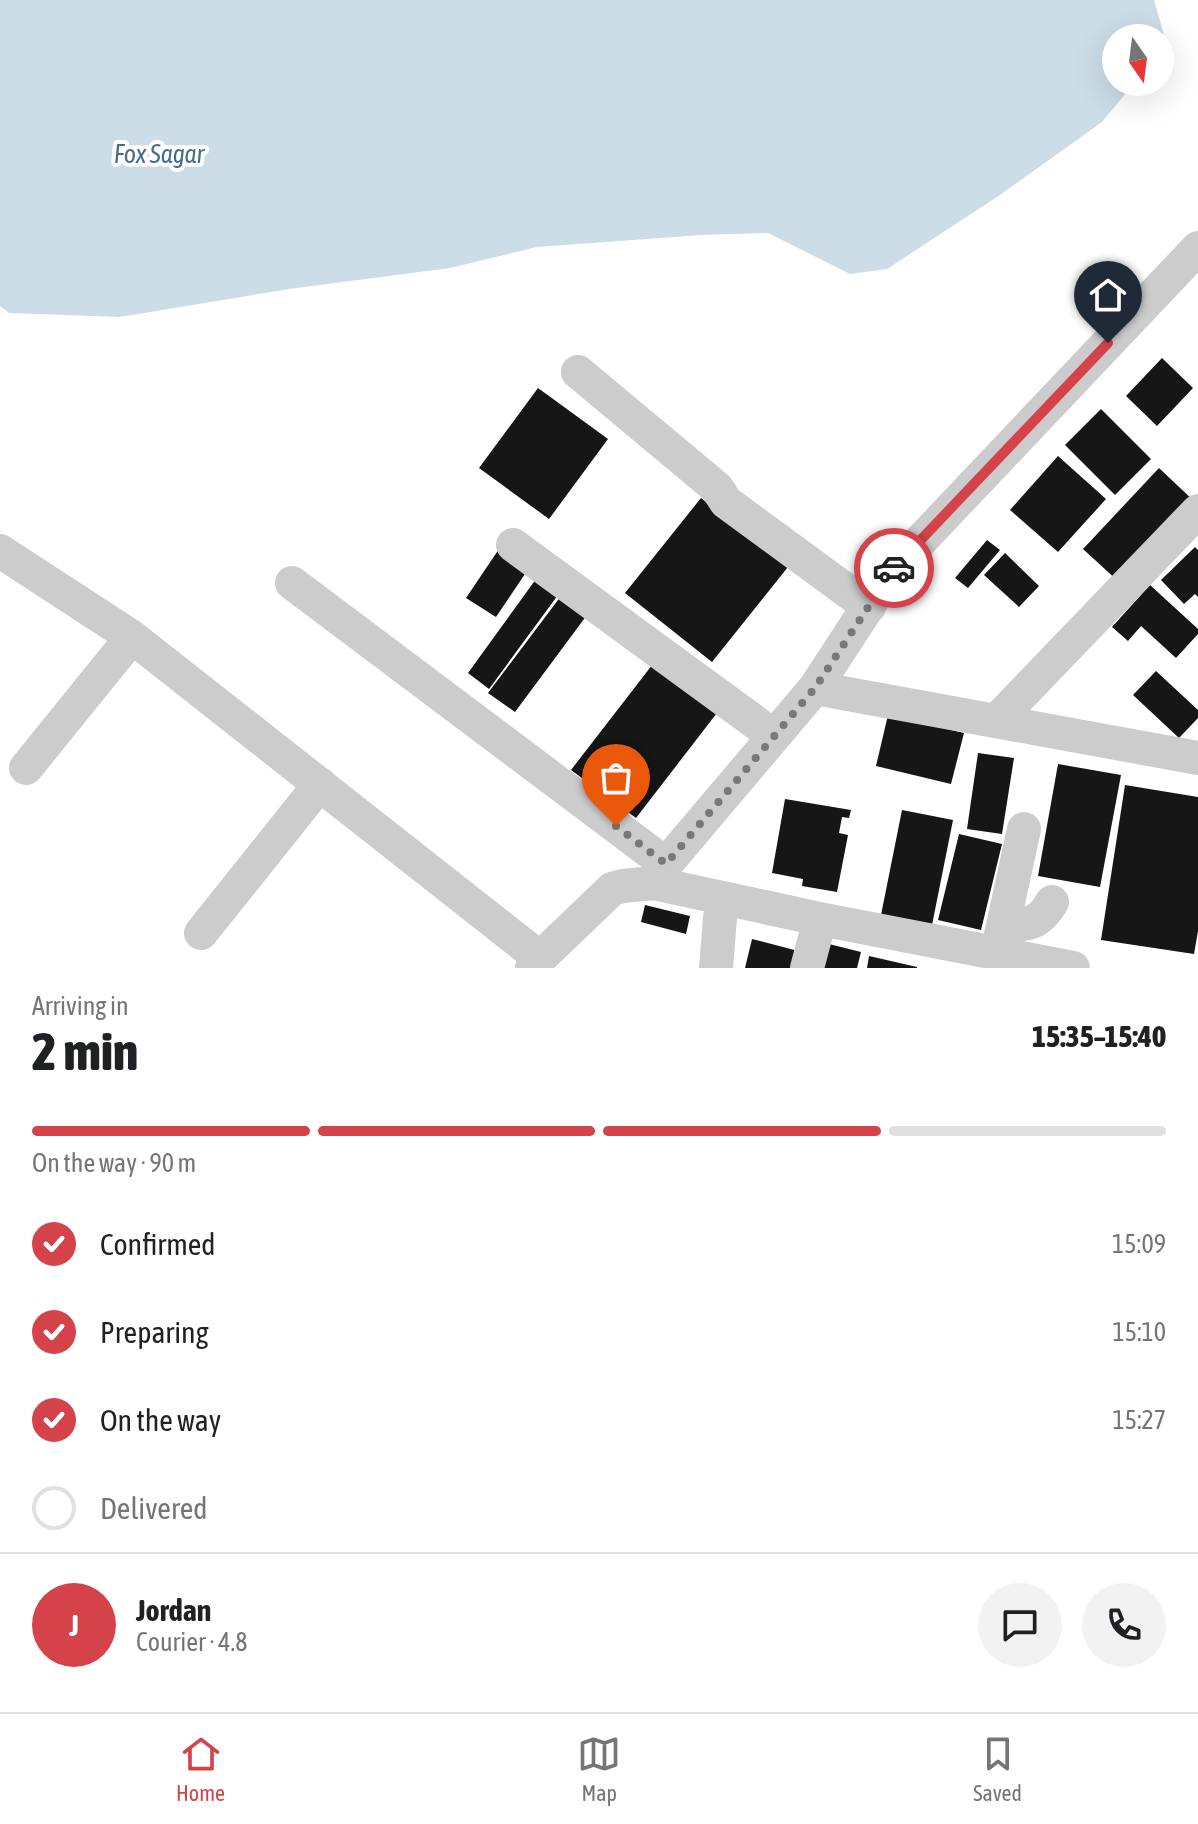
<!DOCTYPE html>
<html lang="en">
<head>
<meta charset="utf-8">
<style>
	body { margin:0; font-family:"Asap Condensed",sans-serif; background:#f2f2f2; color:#202124; height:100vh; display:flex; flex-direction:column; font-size:30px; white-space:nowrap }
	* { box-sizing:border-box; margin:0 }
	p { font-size:26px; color:#757577 }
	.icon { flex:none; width:44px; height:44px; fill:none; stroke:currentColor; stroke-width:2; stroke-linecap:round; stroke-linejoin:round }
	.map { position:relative; height:968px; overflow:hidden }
	.details { display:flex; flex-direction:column; background:#fff; flex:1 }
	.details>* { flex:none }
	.needle { width:52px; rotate:166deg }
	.tools { position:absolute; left:1102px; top:24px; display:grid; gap:16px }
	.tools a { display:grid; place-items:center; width:72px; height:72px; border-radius:50%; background:#fff; box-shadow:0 8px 32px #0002; font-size:40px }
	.pin { position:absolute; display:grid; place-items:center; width:68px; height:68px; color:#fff; margin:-82px -34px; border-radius:50% 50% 50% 0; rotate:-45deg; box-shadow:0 0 8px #0007 }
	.pin .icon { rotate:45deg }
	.courier { position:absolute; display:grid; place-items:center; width:80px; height:80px; margin:-40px; border:6px solid #d4424a; border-radius:50%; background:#fff; color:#222; box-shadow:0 2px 10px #0007 }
	.headline em { font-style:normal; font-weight:800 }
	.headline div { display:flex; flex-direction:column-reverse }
	.headline { display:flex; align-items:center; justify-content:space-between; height:136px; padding:0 32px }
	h1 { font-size:52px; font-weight:800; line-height:60px }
	.bar { display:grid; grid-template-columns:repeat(4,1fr); gap:12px 8px; align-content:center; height:96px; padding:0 32px }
	.bar i { height:10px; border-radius:6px; background:#e0e0e0 }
	.bar .selected { background:#d4424a }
	.bar p { grid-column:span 4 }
	.line { display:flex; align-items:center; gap:20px; padding:0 32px; border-top:2px solid #e0e0e0 }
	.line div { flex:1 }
	.round { display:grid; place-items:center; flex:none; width:84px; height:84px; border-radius:42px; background:#f2f2f2 }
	ol { padding:0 32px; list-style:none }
	li { display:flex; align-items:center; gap:24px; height:88px }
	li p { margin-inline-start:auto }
	li .icon { padding:8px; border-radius:50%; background:#d4424a; color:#fff; stroke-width:4 }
	li:last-child { color:#757577 }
	li i { width:44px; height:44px; border:4px solid #e0e0e0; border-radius:50% }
	.menu { display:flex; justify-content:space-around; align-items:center; height:112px; border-top:2px solid #e0e0e0; background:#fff; font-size:22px; color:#757577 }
	.menu a { display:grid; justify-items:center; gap:4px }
	.menu .selected { color:#d4424a }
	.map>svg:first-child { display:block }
</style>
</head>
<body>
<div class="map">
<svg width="1198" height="968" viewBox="0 0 1198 968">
	<rect width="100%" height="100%" fill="#fff"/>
	<path fill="#ccdde8" d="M 0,0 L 1154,0 L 1164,35 L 1160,52 L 1160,38 L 1116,38 L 1116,82 L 1135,82 L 1102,122 L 1000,195 L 887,269 L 850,274 L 768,233 L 702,235 L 537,247 L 450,268 L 289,289 L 120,317 L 9,313 L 0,306 Z"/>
	<path fill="#161616" d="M 1162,358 L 1193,388 L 1157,426 L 1126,396 Z
		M 538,388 L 608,439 L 549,519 L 479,468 Z
		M 1101,409 L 1151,459 L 1115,495 L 1065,445 Z
		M 1058,456 L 1106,499 L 1058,552 L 1010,510 Z
		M 1159,468 L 1195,502 L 1119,582 L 1083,549 Z
		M 701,498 L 788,567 L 712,662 L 625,593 Z
		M 987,540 L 1000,550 L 968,588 L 955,578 Z
		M 1195,547 L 1198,550 L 1198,597 L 1195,594 L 1184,604 L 1161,580 Z
		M 499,549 L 529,568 L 496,617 L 466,598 Z
		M 1005,553 L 1039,586 L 1019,607 L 984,575 Z
		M 536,579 L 558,595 L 489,689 L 468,673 Z
		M 1150,585 L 1198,629 L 1198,634 L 1176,658 L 1141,626 L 1128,641 L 1112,627 Z
		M 561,596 L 587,615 L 515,712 L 488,693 Z
		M 656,660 L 720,709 L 636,818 L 571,770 Z
		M 1156,671 L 1198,710 L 1198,718 L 1179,738 L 1133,695 Z
		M 888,715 L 964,733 L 951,784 L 876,766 Z
		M 978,753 L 1014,758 L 1002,834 L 967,829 Z
		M 1058,764 L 1121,775 L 1100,887 L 1038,876 Z
		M 1125,785 L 1198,797 L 1198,931 L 1194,954 L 1101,940 Z
		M 785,799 L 851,810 L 849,818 L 842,817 L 839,833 L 848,835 L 837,892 L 802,886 L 803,879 L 772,873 Z
		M 902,810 L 953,820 L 932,925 L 881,915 Z
		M 959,834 L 1002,844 L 981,930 L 938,920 Z
		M 645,905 L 690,916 L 686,934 L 641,922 Z
		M 752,939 L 802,952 L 797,968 L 745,968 Z
		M 821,942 L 861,952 L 857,968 L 814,968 Z
		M 869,956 L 917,967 L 917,968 L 867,968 Z"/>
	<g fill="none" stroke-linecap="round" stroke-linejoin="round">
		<path stroke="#ccc" stroke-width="34" d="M 578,372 L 717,488 L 726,502 L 869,607
			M 513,545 L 774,736
			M 0,551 L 132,637 L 540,958
			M 292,583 L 666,864
			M 815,688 L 1198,758
			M 997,720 L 1198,511
			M 26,768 L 132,637
			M 653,883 L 666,864 L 815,688 L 890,573 L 1198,248
			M 1003,927 C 1028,923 1038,926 1052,902
			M 201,933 L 320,784
			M 997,953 L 1024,829
			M 532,968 L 540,958 L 612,889 L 623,886 L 653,883 L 820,919 L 1073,968
			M 716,968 L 720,918 L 723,899
			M 807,968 L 820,919"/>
	</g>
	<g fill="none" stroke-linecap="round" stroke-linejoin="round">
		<path stroke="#787878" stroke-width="8" stroke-dasharray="0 14.4" d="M 616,826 L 666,864 L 815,688 L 894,568"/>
		<path stroke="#d4424a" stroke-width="10" d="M 894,568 L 1108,343"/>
	</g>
	<g text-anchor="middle" stroke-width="8" stroke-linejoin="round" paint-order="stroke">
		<g font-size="26" font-style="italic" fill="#446d89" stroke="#fff">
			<text x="159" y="163">Fox Sagar</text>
		</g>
	</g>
</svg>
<div class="tools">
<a><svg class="needle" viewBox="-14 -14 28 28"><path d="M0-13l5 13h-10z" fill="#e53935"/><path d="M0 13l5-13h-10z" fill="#757577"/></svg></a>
</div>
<div class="pin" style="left:616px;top:826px;background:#ea580c"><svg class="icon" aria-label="bag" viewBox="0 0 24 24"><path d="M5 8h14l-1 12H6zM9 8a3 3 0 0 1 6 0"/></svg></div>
<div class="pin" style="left:1108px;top:343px;background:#1f2937"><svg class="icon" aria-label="home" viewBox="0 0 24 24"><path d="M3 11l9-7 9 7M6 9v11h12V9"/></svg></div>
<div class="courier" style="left:894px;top:568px"><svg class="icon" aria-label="car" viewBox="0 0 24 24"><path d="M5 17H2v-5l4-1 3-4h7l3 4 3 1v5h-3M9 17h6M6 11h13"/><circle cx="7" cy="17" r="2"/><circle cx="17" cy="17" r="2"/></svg></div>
</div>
<section class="details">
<div class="headline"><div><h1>2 min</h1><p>Arriving in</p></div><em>15:35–15:40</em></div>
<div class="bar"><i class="selected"></i><i class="selected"></i><i class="selected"></i><i></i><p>On the way · 90 m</p></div>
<ol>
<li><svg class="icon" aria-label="check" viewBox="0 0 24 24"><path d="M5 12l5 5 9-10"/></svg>Confirmed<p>15:09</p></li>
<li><svg class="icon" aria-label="check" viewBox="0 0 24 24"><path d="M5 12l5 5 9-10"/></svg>Preparing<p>15:10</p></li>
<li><svg class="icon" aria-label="check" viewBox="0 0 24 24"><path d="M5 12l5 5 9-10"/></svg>On the way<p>15:27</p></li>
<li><i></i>Delivered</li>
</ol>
<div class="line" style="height:144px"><b class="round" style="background:#d4424a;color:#fff">J</b><div><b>Jordan</b><p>Courier · 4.8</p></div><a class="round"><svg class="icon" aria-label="chat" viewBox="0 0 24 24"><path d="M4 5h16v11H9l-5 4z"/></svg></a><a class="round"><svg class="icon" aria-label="phone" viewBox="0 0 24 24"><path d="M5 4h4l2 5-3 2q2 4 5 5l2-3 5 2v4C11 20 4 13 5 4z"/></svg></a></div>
</section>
<nav class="menu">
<a class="selected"><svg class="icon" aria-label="home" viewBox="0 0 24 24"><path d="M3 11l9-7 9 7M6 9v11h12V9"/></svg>Home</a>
<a><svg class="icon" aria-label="map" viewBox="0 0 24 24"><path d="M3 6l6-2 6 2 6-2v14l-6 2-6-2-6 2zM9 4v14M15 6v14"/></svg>Map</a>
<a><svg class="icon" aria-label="saved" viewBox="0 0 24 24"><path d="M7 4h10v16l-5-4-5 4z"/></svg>Saved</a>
</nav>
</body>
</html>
